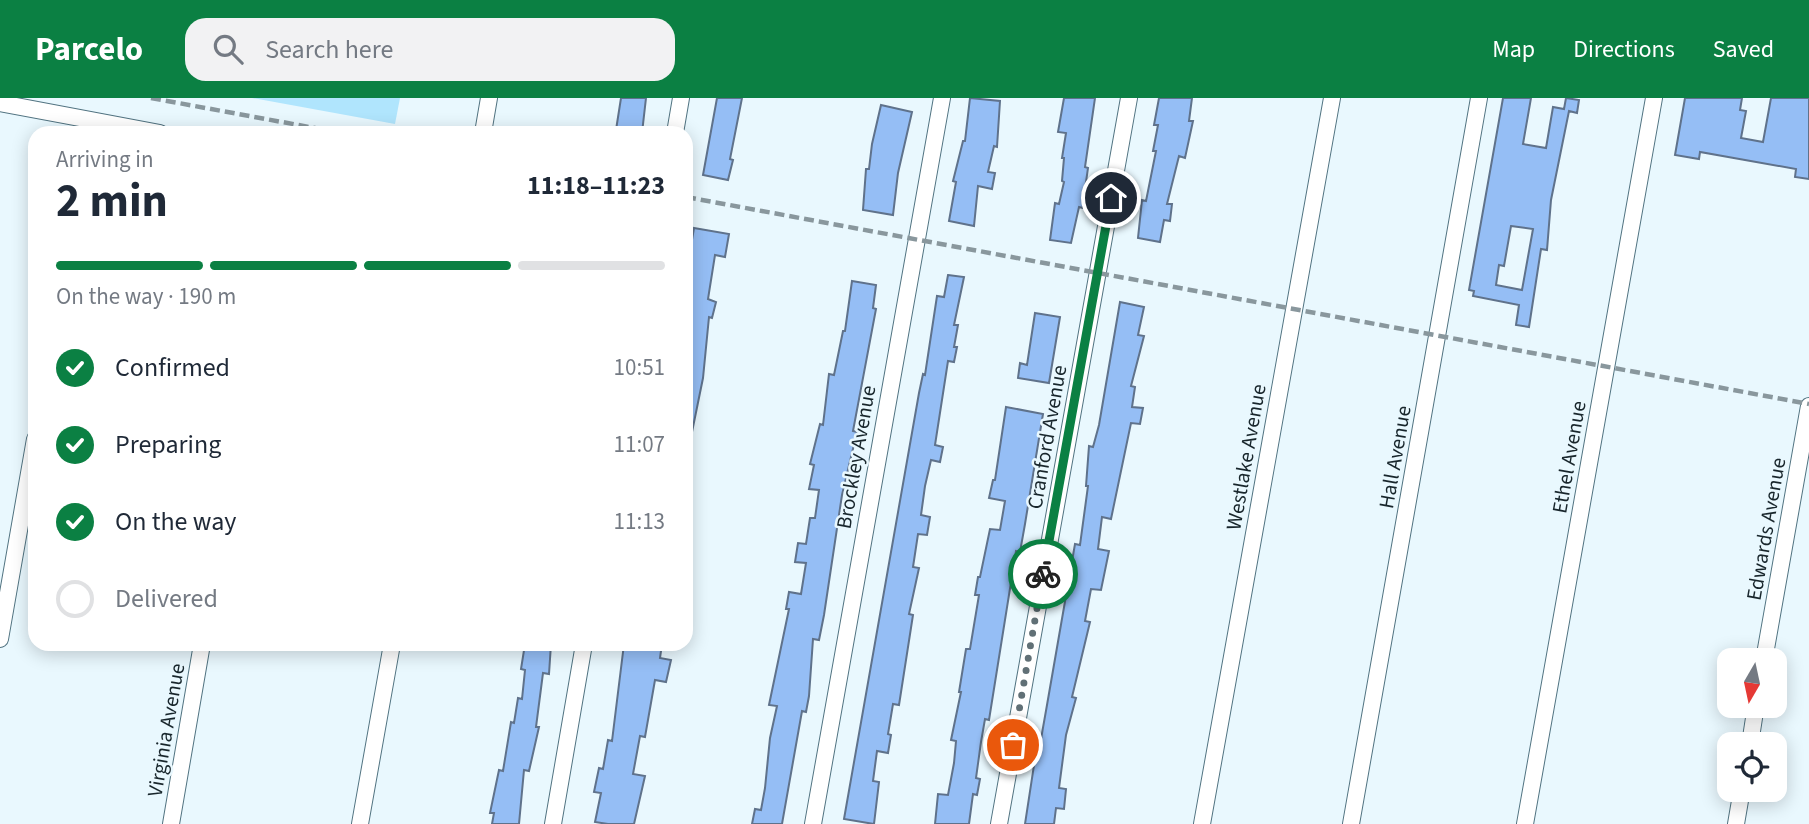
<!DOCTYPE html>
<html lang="en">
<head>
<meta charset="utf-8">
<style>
	body { margin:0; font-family:"Source Sans 3",sans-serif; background:#f2f2f3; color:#1f2937; height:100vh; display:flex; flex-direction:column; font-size:26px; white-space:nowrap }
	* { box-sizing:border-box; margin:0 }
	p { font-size:23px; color:#747a83 }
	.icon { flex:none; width:38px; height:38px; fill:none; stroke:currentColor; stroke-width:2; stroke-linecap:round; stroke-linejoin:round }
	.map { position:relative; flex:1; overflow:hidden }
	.side { position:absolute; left:28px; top:28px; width:665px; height:525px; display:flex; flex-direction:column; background:#fff; border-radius:21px; box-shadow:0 4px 18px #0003 }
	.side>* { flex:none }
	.needle { width:46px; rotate:189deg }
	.buttons { position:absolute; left:1717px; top:550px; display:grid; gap:14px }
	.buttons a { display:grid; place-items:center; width:70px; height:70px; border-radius:14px; background:#fff; box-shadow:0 4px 18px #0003; font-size:35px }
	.pin { position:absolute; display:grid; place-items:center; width:60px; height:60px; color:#fff; margin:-30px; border:4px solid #fff; border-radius:50%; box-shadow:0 2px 7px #0007 }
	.courier { position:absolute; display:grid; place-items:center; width:70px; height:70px; margin:-35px; border:5px solid #0b8043; border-radius:50%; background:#fff; color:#222; box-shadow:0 2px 9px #0007 }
	.summary em { font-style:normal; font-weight:700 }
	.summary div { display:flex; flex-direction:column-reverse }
	.summary { display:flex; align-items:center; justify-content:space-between; height:119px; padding:0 28px }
	h1 { font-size:46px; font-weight:700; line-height:52px }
	.bar { display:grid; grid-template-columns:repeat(4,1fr); gap:10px 7px; align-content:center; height:84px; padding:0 28px }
	.bar i { height:9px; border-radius:5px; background:#e0e1e3 }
	.bar .on { background:#0b8043 }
	.bar p { grid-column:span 4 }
	ol { padding:0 28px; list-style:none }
	li { display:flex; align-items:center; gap:21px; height:77px }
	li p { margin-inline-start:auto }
	li .icon { padding:7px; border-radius:50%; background:#0b8043; color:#fff; stroke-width:4 }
	li:last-child { color:#747a83 }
	li i { width:38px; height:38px; border:4px solid #e0e1e3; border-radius:50% }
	header { display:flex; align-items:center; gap:42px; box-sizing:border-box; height:98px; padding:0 35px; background:#0b8043; color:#fff }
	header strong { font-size:33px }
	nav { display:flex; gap:38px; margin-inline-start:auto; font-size:24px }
	.search { width:490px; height:63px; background:#f2f2f3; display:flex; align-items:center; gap:18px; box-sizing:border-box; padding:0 24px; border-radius:21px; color:#747a83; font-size:26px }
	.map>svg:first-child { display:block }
</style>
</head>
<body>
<header>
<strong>Parcelo</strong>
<div class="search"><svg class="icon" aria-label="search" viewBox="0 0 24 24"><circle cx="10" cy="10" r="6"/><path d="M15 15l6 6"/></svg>Search here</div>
<nav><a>Map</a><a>Directions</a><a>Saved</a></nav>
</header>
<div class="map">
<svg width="1809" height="726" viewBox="0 0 1809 726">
	<rect width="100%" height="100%" fill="#e9f8fe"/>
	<path fill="#b0e5fd" d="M 252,0 L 400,0 L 395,26 Z"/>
	<path fill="#95bef5" stroke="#5f728b" stroke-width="2" fill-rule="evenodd" d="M 621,0 L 646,0 L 642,35 L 616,32 Z
		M 717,0 L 742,0 L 730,61 L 733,62 L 728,82 L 703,77 Z
		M 970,0 L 1000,3 L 997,49 L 994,48 L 988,74 L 995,75 L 992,91 L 978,88 L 974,128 L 949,123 L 956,84 L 953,83 L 963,43 L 965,43 Z
		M 1064,0 L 1095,0 L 1085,69 L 1088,70 L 1085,91 L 1088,91 L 1083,110 L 1079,109 L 1071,145 L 1050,142 L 1055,105 L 1059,106 L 1064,84 L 1062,83 L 1064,60 L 1062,60 L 1066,35 L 1058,34 Z
		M 1159,0 L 1192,0 L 1189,23 L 1193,23 L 1185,60 L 1179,58 L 1167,106 L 1172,106 L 1170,123 L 1164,122 L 1160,144 L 1138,140 L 1142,102 L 1146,103 L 1156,53 L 1153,53 L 1158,27 L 1154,27 Z
		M 1503,0 L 1531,0 L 1523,46 L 1546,50 L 1553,9 L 1564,11 L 1566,0 L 1579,2 L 1577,15 L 1569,13 L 1551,102 L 1547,152 L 1541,151 L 1529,229 L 1516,227 L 1519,207 L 1473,198 L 1474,193 L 1469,192 ZM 1511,128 L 1533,131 L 1522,192 L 1496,187 L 1499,167 L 1504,168 Z
		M 1685,0 L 1742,0 L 1740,12 L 1746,13 L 1741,40 L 1763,44 L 1771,0 L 1809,0 L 1809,81 L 1795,79 L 1796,71 L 1700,54 L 1699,61 L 1675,57 Z
		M 881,7 L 912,14 L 898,75 L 893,117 L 863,112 L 866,71 L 869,71 L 872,46 Z
		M 694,130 L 729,136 L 725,159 L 715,157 L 708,201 L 716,204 L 712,220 L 709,219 L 703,280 L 692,334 L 686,334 L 686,203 L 691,184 L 686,183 L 686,177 Z
		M 948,177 L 964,179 L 954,227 L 958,227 L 954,249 L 957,249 L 954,264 L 948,263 L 935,347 L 943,349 L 940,364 L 931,362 L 925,388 L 921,417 L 930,419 L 927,437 L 918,436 L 913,469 L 919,470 L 909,516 L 913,517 L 899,607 L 893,606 L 888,636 L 891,637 L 888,655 L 877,653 L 873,683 L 879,684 L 874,726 L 844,721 L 919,295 L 923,276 L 925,277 L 937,198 L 944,199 Z
		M 852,183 L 876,187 L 873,210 L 876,211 L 853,333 L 857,334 L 842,397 L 824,517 L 819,542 L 813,541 L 809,598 L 806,614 L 802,613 L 782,726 L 752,726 L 755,711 L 761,712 L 765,690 L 770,640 L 777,608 L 769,607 L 789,511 L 786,511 L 789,494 L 801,496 L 806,465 L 795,464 L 798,445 L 806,446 L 810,420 L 815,420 L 819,392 L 809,391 L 814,367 L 810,366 L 820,326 L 823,327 L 829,276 L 834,277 L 843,233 L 845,233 Z
		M 1120,204 L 1144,209 L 1138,237 L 1144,238 L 1131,288 L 1135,289 L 1132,309 L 1143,310 L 1140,326 L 1131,325 L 1111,421 L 1102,419 L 1098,451 L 1109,453 L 1101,492 L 1091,491 L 1085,523 L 1090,524 L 1072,599 L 1076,600 L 1066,637 L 1059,690 L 1066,691 L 1064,711 L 1056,710 L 1054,726 L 1025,726 L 1038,641 L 1041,641 L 1047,607 L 1075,446 L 1080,447 L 1088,388 L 1086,388 L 1089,348 L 1093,349 L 1099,327 Z
		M 1035,215 L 1060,219 L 1049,285 L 1018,280 L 1020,265 L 1027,267 Z
		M 1006,309 L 1043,316 L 1025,426 L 1020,454 L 1016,453 L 989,622 L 985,621 L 981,644 L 976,680 L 980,681 L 977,697 L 973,696 L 969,726 L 935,726 L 938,696 L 948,697 L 954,665 L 956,643 L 951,642 L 961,594 L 959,594 L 966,551 L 970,551 L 979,497 L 975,497 L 978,479 L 980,479 L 990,431 L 1000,432 L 1005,403 L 989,400 L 993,382 L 995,382 Z
		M 525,546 L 551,546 L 549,576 L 543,575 L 536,629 L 539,629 L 529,673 L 524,672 L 519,726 L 492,726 L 494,715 L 490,715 L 499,672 L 503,673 L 511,624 L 514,625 L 518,600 L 522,601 L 525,572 L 521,571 Z
		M 624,546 L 662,546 L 660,560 L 671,562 L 666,584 L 655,582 L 645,639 L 640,638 L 633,676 L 645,678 L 634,726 L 608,726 L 595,724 L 601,695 L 594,694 L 599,670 L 603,671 L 608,642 L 612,643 Z"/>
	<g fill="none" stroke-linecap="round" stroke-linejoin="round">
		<g stroke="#517381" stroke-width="18">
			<path id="minor" d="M 0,5 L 160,35
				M 483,35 L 489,0
				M 675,35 L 681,0
				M 0,541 L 35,341
				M 1764,562 L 1809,308
				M 1750,646 L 1756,607
				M 171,726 L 202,546
				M 360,726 L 392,546
				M 553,726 L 584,546
				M 813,726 L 942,0
				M 999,726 L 1129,0
				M 1202,726 L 1332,0
				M 1351,726 L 1479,0
				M 1525,726 L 1654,0
				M 1736,726 L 1742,691"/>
		</g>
		<use href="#minor" stroke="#fff" stroke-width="16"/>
		<path stroke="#89979d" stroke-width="4.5" stroke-dasharray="10 5" stroke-linecap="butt" d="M 151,0 L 342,35
			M 686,99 L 1809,306"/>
	</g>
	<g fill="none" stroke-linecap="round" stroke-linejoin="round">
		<path stroke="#617076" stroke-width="7" stroke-dasharray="0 12.6" d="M 1013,647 L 1043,476"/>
		<path stroke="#0b8043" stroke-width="9" d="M 1043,476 L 1111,100"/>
	</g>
	<g text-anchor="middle" stroke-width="5" stroke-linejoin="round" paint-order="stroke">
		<g font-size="21" fill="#18262c" stroke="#e9f8fe">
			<text transform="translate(1047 339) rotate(-80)" y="7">Cranford Avenue</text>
			<text transform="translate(856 359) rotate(-80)" y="7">Brockley Avenue</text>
			<text transform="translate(1246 359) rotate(-80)" y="7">Westlake Avenue</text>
			<text transform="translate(1395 359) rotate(-80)" y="7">Hall Avenue</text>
			<text transform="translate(1569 359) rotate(-80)" y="7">Ethel Avenue</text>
			<text transform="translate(1766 431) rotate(-80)" y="7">Edwards Avenue</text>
			<text transform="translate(166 632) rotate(-80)" y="7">Virginia Avenue</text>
		</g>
	</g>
</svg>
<div class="buttons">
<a><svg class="needle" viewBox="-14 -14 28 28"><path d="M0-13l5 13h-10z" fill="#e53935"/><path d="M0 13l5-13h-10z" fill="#747a83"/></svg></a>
<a><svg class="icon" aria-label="locate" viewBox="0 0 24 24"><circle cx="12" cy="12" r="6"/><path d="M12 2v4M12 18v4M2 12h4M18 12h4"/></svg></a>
</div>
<div class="pin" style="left:1013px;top:647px;background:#ea580c"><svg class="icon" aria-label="bag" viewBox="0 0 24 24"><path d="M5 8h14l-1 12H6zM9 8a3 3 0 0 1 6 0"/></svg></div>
<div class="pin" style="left:1111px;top:100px;background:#1f2937"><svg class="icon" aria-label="home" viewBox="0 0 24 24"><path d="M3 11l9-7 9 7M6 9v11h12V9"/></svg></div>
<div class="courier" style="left:1043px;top:476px"><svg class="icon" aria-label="bike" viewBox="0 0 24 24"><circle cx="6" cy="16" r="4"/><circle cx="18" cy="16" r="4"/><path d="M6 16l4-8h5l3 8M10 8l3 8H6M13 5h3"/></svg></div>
<section class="side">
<div class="summary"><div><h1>2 min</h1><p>Arriving in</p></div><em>11:18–11:23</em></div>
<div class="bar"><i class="on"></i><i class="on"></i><i class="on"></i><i></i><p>On the way · 190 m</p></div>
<ol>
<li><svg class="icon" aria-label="check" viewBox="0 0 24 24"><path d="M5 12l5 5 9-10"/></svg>Confirmed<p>10:51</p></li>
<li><svg class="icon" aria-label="check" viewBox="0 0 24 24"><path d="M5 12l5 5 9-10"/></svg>Preparing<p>11:07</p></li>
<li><svg class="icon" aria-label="check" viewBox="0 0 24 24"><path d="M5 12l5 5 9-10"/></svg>On the way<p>11:13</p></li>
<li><i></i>Delivered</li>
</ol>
</section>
</div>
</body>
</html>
